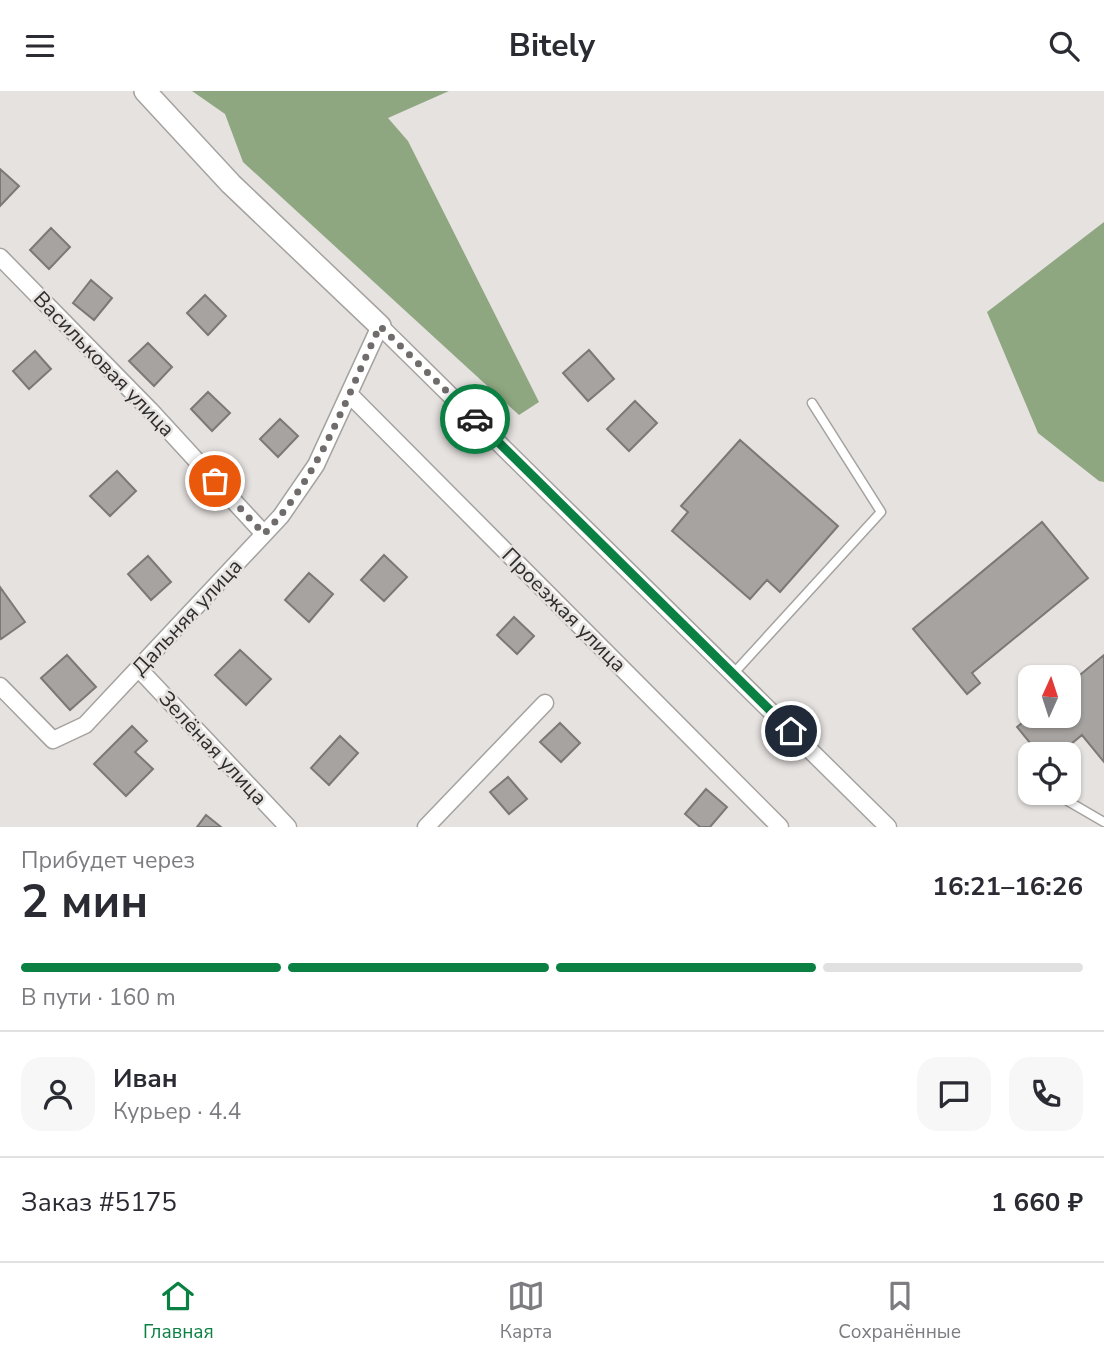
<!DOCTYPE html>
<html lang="ru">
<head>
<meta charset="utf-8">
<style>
	body { margin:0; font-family:"Nunito Sans",sans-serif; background:#f7f7f7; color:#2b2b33; height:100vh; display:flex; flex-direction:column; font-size:26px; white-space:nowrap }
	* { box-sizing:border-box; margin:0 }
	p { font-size:23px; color:#7c7c81 }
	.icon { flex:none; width:38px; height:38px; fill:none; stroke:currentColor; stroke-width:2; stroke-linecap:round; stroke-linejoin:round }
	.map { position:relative; height:736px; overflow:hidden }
	.sheet { display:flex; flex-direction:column; background:#fff; flex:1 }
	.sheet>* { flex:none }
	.needle { width:46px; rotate:3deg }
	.controls { position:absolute; left:1018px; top:574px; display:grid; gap:14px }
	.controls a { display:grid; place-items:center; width:63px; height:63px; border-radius:14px; background:#fff; box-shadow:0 2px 5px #0004; font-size:35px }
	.pin { position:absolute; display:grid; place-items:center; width:60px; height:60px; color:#fff; margin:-30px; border:4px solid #fff; border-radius:50%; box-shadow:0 2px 7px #0007 }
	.courier { position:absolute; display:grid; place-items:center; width:70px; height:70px; margin:-35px; border:5px solid #0b8043; border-radius:50%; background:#fff; color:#222; box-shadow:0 2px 9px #0007 }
	.head em { font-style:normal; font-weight:700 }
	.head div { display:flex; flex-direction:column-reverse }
	.head { display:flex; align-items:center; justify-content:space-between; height:119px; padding:0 21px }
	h1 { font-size:46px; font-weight:700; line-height:52px }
	.bar { display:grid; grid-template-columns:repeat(4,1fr); gap:10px 7px; align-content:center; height:84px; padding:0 21px }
	.bar i { height:9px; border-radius:5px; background:#e1e1e2 }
	.bar .active { background:#0b8043 }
	.bar p { grid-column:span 4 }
	.line { display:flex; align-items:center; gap:18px; padding:0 21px; border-top:2px solid #e1e1e2 }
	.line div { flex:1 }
	.round { display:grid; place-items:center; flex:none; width:74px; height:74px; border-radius:21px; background:#f7f7f7 }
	header { display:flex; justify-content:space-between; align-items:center; height:91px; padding:0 21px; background:#fff; font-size:32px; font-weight:700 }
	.dock { display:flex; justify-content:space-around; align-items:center; height:98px; border-top:2px solid #e1e1e2; background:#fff; font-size:19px; color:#7c7c81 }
	.dock a { display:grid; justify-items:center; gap:4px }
	.dock .active { color:#0b8043 }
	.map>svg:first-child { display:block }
</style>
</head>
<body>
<header><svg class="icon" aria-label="menu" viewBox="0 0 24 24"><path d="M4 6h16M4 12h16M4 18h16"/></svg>Bitely<svg class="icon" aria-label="search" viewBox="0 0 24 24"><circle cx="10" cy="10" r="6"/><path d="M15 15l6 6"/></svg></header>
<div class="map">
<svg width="1104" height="736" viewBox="0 0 1104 736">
	<rect width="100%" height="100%" fill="#e6e2e0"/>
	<path fill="#8fa781" d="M 192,0 L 449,0 L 388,27 L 408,50 L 539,311 L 519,324 L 243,71 L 225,23 Z
		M 1104,131 L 1104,391 L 1099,390 L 1038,342 L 987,221 Z"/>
	<path fill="#a7a3a0" stroke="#7b7875" stroke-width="2" d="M 0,78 L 19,95 L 0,115 Z
		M 51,137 L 70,156 L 49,178 L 30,159 Z
		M 91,189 L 112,207 L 94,229 L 73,212 Z
		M 205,204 L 226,225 L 208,244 L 187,222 Z
		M 148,252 L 172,276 L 154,295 L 129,270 Z
		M 589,259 L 614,288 L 588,310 L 563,282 Z
		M 35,260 L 51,278 L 29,298 L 13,280 Z
		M 208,301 L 230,322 L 212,340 L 191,318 Z
		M 635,310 L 657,332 L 629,360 L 607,338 Z
		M 280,328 L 298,345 L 278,366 L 260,348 Z
		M 740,349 L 838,435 L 780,501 L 767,489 L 750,508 L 672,440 L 688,421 L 681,415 Z
		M 117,380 L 136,400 L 110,425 L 90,405 Z
		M 1042,431 L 1088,487 L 972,582 L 980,592 L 967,603 L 913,538 Z
		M 384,464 L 407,486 L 384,510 L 361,489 Z
		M 148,465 L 171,491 L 151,509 L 128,483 Z
		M 309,482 L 333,503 L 309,531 L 285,509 Z
		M 0,496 L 25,531 L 1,548 L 0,546 Z
		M 514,526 L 534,545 L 517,563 L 497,544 Z
		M 240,559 L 271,588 L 246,614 L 215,584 Z
		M 67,564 L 96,596 L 70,619 L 41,587 Z
		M 1104,564 L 1104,671 L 1082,644 L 1059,663 L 1039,663 L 1017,636 L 1031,625 L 1069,625 L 1069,593 Z
		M 560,632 L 580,652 L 561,671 L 540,651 Z
		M 132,635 L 147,650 L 135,661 L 153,678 L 126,705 L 94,673 Z
		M 340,645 L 358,662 L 329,694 L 311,677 Z
		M 508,686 L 527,708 L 509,723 L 490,701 Z
		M 706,698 L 727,716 L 710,736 L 700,736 L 685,723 Z
		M 206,724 L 221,736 L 197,736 Z"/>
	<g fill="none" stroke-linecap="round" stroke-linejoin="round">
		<g stroke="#a5a29f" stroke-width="11">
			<path id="lane" d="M 733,583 L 881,421 L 812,312
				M 1054,702 L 1104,731"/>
		</g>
		<g stroke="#a5a29f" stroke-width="19">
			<path id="street" d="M 0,166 L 150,319 L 264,443
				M 349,303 L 780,736
				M 139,578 L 288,736
				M 0,595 L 53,649 L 85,634 L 281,425 L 316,374 L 380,235 L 888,736
				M 426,736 L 545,612"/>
		</g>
		<g stroke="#a5a29f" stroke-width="24">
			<path id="secondary" d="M 145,0 L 231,93 L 380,235"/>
		</g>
		<use href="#lane" stroke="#fff" stroke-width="8"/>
		<use href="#street" stroke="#fff" stroke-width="16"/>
		<use href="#secondary" stroke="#fff" stroke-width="21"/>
	</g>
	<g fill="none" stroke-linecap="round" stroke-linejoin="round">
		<path stroke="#6f6c6b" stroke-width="7" stroke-dasharray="0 12.6" d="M 215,390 L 264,443 C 320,385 346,307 380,235 L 475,328"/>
		<path stroke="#0b8043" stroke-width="9" d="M 475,328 L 791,640"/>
	</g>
	<g text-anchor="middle" stroke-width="5" stroke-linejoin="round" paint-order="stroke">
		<g font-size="21" fill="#2f2d2c" stroke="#e6e2e0">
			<text transform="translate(104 273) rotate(46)" y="7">Васильковая улица</text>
			<text transform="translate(564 519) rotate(45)" y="7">Проезжая улица</text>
			<text transform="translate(187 526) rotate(-47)" y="7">Дальняя улица</text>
			<text transform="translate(213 657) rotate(47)" y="7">Зелёная улица</text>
		</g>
	</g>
</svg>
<div class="controls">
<a><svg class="needle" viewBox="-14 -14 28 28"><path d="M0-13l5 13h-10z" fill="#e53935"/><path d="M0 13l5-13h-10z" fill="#7c7c81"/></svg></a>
<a><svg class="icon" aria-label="locate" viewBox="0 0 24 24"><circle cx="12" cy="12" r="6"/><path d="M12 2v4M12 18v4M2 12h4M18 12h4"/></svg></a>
</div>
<div class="pin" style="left:215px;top:390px;background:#ea580c"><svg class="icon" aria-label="bag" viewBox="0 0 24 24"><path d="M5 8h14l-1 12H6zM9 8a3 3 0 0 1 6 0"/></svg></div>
<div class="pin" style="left:791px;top:640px;background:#1f2937"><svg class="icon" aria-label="home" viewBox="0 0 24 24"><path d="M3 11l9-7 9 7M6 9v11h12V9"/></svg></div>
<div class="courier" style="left:475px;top:328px"><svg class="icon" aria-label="car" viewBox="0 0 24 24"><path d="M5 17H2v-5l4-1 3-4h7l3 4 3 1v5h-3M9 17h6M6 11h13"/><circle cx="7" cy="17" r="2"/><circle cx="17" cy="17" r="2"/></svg></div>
</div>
<section class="sheet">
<div class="head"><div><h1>2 мин</h1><p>Прибудет через</p></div><em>16:21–16:26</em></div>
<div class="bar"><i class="active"></i><i class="active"></i><i class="active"></i><i></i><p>В пути · 160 m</p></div>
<div class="line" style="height:126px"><a class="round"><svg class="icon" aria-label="person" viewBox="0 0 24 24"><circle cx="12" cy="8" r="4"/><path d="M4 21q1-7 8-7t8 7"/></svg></a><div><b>Иван</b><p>Курьер · 4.4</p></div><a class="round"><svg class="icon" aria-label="chat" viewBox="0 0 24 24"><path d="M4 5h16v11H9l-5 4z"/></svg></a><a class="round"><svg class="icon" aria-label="phone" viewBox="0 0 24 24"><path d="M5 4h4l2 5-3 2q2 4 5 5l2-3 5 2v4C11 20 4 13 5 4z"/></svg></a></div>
<div class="line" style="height:91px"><div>Заказ #5175</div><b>1 660 ₽</b></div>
</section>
<nav class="dock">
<a class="active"><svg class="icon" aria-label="home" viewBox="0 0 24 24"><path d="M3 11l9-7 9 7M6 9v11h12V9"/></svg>Главная</a>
<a><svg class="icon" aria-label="map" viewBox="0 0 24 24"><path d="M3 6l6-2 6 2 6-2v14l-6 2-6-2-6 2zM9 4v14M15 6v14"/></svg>Карта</a>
<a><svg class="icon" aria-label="saved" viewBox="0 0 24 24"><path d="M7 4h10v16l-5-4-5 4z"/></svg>Сохранённые</a>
</nav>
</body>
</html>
